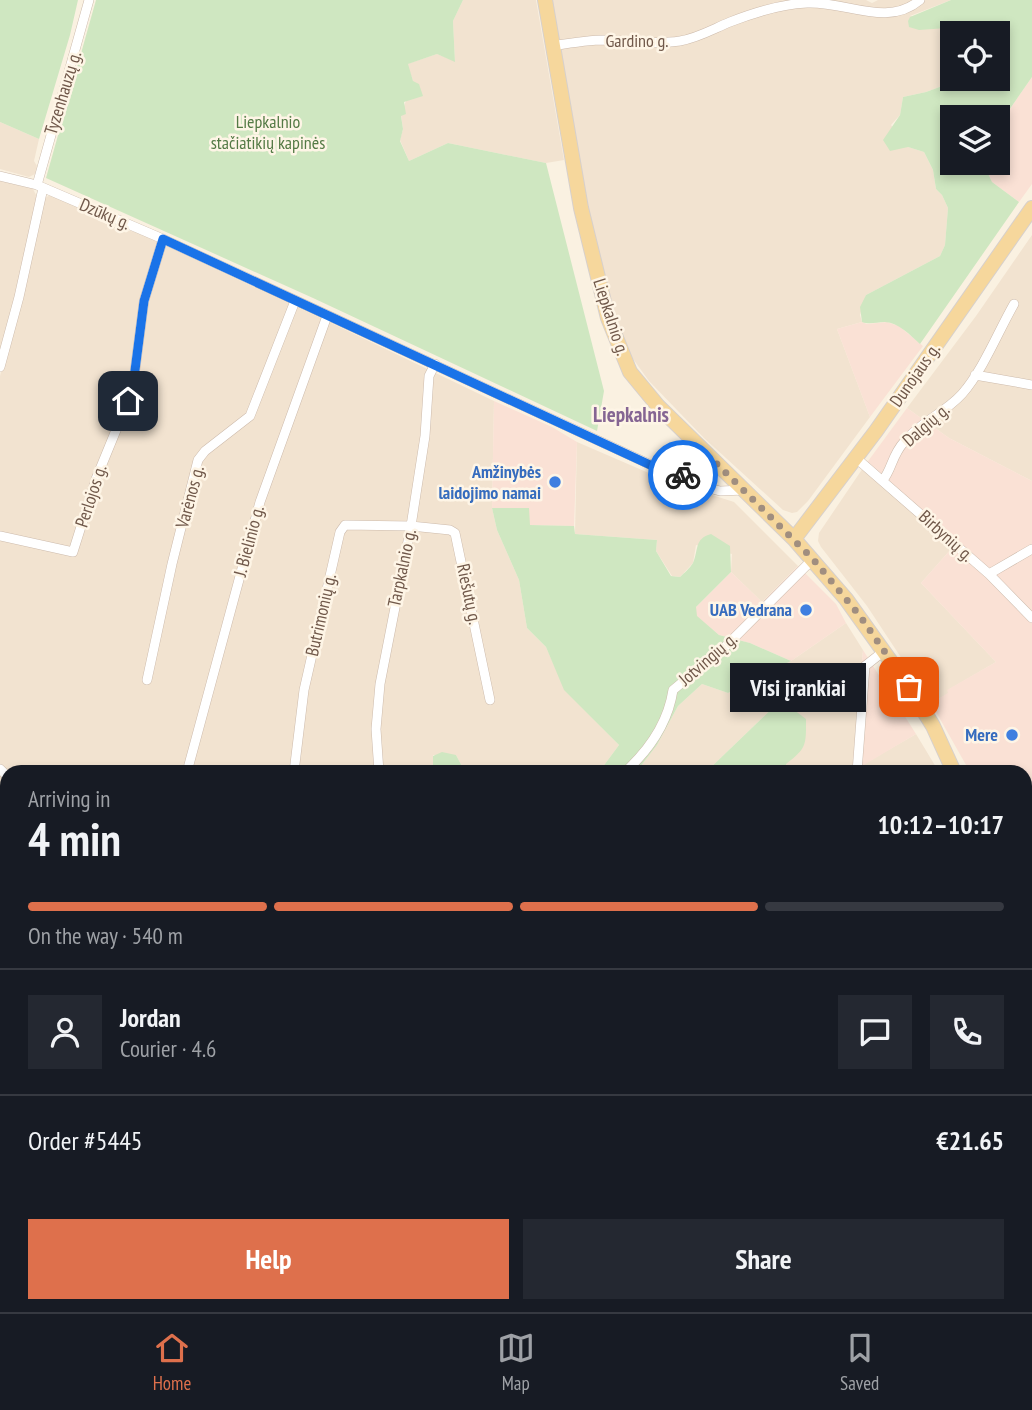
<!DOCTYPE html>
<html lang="en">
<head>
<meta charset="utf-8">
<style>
	body { margin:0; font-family:"PT Sans Narrow",sans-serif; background:#242831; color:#f1f3f6; height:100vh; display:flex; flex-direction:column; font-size:26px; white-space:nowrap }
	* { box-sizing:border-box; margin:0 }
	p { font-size:23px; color:#9ea1a6 }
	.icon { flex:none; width:38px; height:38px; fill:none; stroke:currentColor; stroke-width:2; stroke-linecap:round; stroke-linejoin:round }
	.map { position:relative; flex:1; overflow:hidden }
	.sheet { position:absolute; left:0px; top:765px; width:1032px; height:548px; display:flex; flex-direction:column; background:#171b24; border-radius:21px 21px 0 0; box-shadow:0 4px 10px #0003 }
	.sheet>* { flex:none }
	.fabs { position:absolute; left:940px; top:21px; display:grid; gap:14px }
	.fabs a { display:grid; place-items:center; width:70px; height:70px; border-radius:0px; background:#171b24; box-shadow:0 4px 10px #0003; font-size:35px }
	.pin { position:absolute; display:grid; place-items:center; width:60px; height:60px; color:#fff; margin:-30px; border-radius:14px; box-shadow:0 4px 10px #0006 }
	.courier { position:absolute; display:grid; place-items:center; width:70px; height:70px; margin:-35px; border:5px solid #1a73e8; border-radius:50%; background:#fff; color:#222; box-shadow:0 2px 9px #0007 }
	.bubble { position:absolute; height:49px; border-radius:0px; background:#171b24; box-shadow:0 4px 10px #0003; font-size:23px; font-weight:800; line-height:49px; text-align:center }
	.head em { font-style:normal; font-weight:800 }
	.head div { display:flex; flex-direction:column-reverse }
	.head { display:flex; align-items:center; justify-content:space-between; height:119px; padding:0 28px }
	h1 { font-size:46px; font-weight:800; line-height:52px }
	.bar { display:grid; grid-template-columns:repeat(4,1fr); gap:10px 7px; align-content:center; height:84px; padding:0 28px }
	.bar i { height:9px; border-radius:5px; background:#363941 }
	.bar .active { background:#de704c }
	.bar p { grid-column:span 4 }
	.line { display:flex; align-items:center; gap:18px; padding:0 28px; border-top:2px solid #363941 }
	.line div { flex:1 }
	.round { display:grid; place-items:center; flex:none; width:74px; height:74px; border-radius:0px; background:#242831 }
	.action { display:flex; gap:14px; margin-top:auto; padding:14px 28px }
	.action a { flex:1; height:80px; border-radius:0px; background:#de704c; color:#fff; font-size:28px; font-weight:800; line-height:80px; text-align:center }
	.action a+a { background:#242831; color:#f1f3f6 }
	.tabs { display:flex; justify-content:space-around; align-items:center; height:98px; border-top:2px solid #363941; background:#171b24; font-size:19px; color:#9ea1a6 }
	.tabs a { display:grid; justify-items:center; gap:4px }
	.tabs .active { color:#de704c }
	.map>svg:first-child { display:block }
</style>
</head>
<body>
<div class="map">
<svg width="1032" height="1312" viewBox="0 0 1032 1312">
	<rect width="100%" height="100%" fill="#faf1e1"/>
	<path fill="#f2e3d0" d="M 463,0 L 536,0 L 564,160 L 546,163 L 448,143 L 409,161 L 400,140 L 403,129 L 401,115 L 413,81 L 407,64 L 437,54 L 455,61 L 453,21 Z
		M 550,0 L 866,0 L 872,3 L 878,0 L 951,0 L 910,16 L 989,25 L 990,33 L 952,33 L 952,79 L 961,79 L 926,92 L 903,97 L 900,115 L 891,125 L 908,147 L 924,152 L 933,170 L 936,189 L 942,195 L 948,208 L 945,245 L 940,256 L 866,295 L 860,315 L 862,322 L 837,329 L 870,417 L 808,501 L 797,512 L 792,513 L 783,510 L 704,438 L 649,381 L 628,352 L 612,311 L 577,159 Z
		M 0,122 L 39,139 L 34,161 L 37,166 L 35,174 L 29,177 L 0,169 Z
		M 0,181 L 33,189 L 37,197 L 21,279 L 0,356 Z
		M 51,195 L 78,207 L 99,221 L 119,229 L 136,232 L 327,321 L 494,401 L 492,508 L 497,530 L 519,580 L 527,628 L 546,647 L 565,690 L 619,745 L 599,772 L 465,772 L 456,755 L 433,755 L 433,772 L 7,772 L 7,972 L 0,971 L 0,376 L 44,198 Z
		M 1032,235 L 1032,481 L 949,438 L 907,408 L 976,316 Z
		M 577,442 L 665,480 L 734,502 L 798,566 L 762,602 L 731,572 L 732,554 L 696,545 L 693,563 L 680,577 L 672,576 L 656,551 L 657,540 L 575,534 Z
		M 863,468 L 952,548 L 921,583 L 996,662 L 948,690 L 949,693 L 931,703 L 867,606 L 821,547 L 818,541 L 819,533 Z
		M 846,623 L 863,650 L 852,771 L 916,734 L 939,772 L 786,772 L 781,700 L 706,772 L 644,772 L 640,767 L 657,745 L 678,706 L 702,684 L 728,693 L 791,661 Z
		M 1026,967 L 1032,967 L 1032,1312 L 967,1312 L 968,1306 L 1026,1306 Z
		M 234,1306 L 345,1306 L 341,1312 L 233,1312 Z
		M 437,1306 L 645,1306 L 638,1312 L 430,1312 Z"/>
	<path fill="#fae1d5" d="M 1032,77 L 1032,184 L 1019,202 L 992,182 L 983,163 L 998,163 L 998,126 Z
		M 862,322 L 867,324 L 887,322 L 899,326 L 923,346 L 870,417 L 837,329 Z
		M 494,401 L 552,427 L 577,442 L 574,526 L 529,525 L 529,508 L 492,508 Z
		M 907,408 L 949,438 L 1032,481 L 1032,799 L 1026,794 L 1026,772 L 970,772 L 931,703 L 948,693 L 947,690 L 996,662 L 921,583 L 952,548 L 863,468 Z
		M 798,566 L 836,604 L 846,623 L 791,661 L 750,643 L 719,635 L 696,616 L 696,607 L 731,572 L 762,602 Z
		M 863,650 L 916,734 L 852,772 Z
		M 1032,814 L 1032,967 L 1026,967 L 1026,815 Z"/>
	<path fill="#cfe7c1" d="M 0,0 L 78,0 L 70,35 L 39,139 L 0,122 Z
		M 96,0 L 463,0 L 453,21 L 455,62 L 437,54 L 408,64 L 413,81 L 419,84 L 423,96 L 404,102 L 406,114 L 401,116 L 403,129 L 400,141 L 409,161 L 448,143 L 546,163 L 604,391 L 597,431 L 313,298 L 46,178 Z
		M 951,0 L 1032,0 L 1032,77 L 998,126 L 998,117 L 952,117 L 952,163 L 983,163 L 992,182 L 1019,202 L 920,344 C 910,335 899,323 885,322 C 876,322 870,325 862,322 L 860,307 L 866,295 L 940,256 L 945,245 L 948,208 L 942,195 L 936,189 L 933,170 L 924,152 L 908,147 L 890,151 L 883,140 L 900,115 L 903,97 L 926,92 L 961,79 L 998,79 L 998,33 L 990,33 L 989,25 L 919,30 L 909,27 L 908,21 L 910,17 Z
		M 492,508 L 529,508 L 530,525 L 574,526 L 575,534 L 657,540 L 656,551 L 671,576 L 680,577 C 684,573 690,568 693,563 C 699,549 694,539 711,534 L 730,546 L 731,572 L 696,607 L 697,616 L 719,635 L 750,643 L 791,661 L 728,693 L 702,684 L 678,706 L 657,745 L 640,767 L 644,772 L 599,772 L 619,745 L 564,690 L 546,647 L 527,628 L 519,580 L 497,530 Z
		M 781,700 L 806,719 C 806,745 807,748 786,764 L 786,772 L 706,772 Z
		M 442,752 L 456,755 L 465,772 L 433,772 L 433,756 Z
		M 0,973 L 7,977 L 7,1069 L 0,1068 Z
		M 0,1153 L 7,1158 L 7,1306 L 234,1306 L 233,1312 L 0,1312 Z
		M 345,1306 L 437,1306 L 430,1312 L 341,1312 Z
		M 645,1306 L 946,1306 L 945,1312 L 638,1312 Z"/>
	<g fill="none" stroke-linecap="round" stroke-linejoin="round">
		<g stroke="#cdbbac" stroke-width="10">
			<path id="minor" d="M 552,46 C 570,43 587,40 605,40 C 630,41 655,45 680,41 C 698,38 713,29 730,22 C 753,13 782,4 807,3 C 846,1 887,28 920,0
				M 0,176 L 37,185 L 163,239 L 690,483 L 720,491 L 745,490
				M 37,185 L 89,0
				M 0,367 L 19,297 L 43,188
				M 975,375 L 1032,385
				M 856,458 L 989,574 L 1032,618
				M 883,480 C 892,469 892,455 904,442 C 920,422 945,413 962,394 C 983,370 998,332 1014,304
				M 0,536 L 73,552 L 96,479 L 128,401 L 134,378 L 144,301 L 163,239
				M 989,574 L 1032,549
				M 147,680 L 172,564 L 198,460 L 205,451 L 250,416 L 295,301
				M 0,769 L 7,776
				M 187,772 L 260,502 L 327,316
				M 294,772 L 304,690 L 340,532 L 345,525 L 411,526 L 450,530 L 455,533 L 490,700
				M 379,772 L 376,729 L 380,684 L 411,526 L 425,436 L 429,376 L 435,364
				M 625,772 C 649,750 668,723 673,690 L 725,647 L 813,559
				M 857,772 L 865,666 L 884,651
				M 0,966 L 7,966
				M 1026,1015 L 1032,1015
				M 699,1306 L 708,1312"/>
		</g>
		<g stroke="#d7d0cc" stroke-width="16">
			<path id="primary" d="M 545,0 L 581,208 L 608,318 L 630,372 L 658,406 L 794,539 L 846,599 L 909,687 L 933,726 L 954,772
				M 675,476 L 692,475 L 715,462
				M 794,539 L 876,431 L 1032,208
				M 955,1312 L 956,1306"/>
		</g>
		<use href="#minor" stroke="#fff" stroke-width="9"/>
		<use href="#primary" stroke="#f6d79c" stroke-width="14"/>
	</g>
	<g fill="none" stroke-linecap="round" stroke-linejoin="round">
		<path stroke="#a08e7f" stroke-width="7" stroke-dasharray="0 12.6" d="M 683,475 L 696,473 L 715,462 L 813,559 L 860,616 L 909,687"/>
		<path stroke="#1a73e8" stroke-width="9" d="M 128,401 L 134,378 L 144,301 L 163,239 L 661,470 L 674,476 L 683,475"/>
	</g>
	<g fill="#3f7fe0" stroke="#fef5e6" stroke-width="2.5">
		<circle cx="555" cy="482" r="7"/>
		<circle cx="806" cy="610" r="7"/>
		<circle cx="1012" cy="735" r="7"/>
	</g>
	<g text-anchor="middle" stroke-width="5" stroke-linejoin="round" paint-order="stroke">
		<g font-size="18" fill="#70584a" stroke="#fef5e6">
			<text x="637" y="47">Gardino g.</text>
			<text transform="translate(63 93) rotate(-73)" y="6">Tyzenhauzų g.</text>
			<text transform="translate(105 214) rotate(23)" y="6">Dzūkų g.</text>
			<text transform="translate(611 317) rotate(72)" y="6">Liepkalnio g.</text>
			<text transform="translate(915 375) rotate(-55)" y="6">Dunojaus g.</text>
			<text transform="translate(926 425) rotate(-41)" y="6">Dalgių g.</text>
			<text transform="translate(91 496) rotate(-72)" y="6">Perlojos g.</text>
			<text transform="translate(190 497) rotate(-75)" y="6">Varėnos g.</text>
			<text transform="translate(946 536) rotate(42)" y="6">Birbynių g.</text>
			<text transform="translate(249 541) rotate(-75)" y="6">J. Bielinio g.</text>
			<text transform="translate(402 568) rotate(-78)" y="6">Tarpkalnio g.</text>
			<text transform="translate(469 594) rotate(78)" y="6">Riešutų g.</text>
			<text transform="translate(321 615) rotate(-77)" y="6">Butrimonių g.</text>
			<text transform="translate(708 659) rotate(-41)" y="6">Jotvingių g.</text>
		</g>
		<g font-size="18" fill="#547a45" stroke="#fef5e6">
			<text x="268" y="128">Liepkalnio<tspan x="268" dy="21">stačiatikių kapinės</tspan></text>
		</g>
		<g font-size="18" font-weight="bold" fill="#366cbe" stroke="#fef5e6" text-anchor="end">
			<text x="541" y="478">Amžinybės<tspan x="541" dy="21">laidojimo namai</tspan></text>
			<text x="792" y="616">UAB Vedrana</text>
			<text x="998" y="741">Mere</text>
		</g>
		<g font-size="21" font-weight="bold" fill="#856593" stroke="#fef5e6">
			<text x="631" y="422">Liepkalnis</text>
		</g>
	</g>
</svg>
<div class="fabs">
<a><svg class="icon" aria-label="locate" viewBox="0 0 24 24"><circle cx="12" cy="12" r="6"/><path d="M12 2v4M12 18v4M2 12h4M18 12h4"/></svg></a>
<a><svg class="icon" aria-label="layers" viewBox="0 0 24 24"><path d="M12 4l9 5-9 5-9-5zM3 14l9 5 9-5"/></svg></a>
</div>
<div class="pin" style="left:909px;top:687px;background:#ea580c"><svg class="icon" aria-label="bag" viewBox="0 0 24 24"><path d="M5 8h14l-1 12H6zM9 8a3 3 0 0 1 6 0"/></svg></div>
<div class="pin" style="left:128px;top:401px;background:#1f2937"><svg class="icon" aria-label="home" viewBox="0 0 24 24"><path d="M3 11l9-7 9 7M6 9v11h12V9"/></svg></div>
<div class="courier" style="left:683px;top:475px"><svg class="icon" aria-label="bike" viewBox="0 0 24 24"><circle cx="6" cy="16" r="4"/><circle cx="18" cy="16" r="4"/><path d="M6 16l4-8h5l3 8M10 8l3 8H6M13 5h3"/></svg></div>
<div class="bubble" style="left:730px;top:663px;width:136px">Visi įrankiai</div>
<section class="sheet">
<div class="head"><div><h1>4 min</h1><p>Arriving in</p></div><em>10:12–10:17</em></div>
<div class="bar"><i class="active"></i><i class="active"></i><i class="active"></i><i></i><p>On the way · 540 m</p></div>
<div class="line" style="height:126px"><a class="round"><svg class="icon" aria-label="person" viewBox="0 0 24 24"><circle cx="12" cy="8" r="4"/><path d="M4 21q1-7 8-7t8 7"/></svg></a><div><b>Jordan</b><p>Courier · 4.6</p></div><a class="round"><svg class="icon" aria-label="chat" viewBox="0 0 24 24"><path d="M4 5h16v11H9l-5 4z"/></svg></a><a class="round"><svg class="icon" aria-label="phone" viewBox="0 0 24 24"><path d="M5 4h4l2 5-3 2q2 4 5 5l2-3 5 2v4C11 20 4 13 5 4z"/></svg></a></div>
<div class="line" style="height:91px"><div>Order #5445</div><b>€21.65</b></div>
<div class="action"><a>Help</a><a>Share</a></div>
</section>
</div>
<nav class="tabs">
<a class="active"><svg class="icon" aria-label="home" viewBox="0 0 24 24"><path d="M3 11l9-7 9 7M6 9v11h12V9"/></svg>Home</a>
<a><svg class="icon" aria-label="map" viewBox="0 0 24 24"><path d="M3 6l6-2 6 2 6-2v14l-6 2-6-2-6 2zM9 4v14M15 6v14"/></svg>Map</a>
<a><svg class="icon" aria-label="saved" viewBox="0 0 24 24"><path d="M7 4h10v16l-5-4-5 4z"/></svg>Saved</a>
</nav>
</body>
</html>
